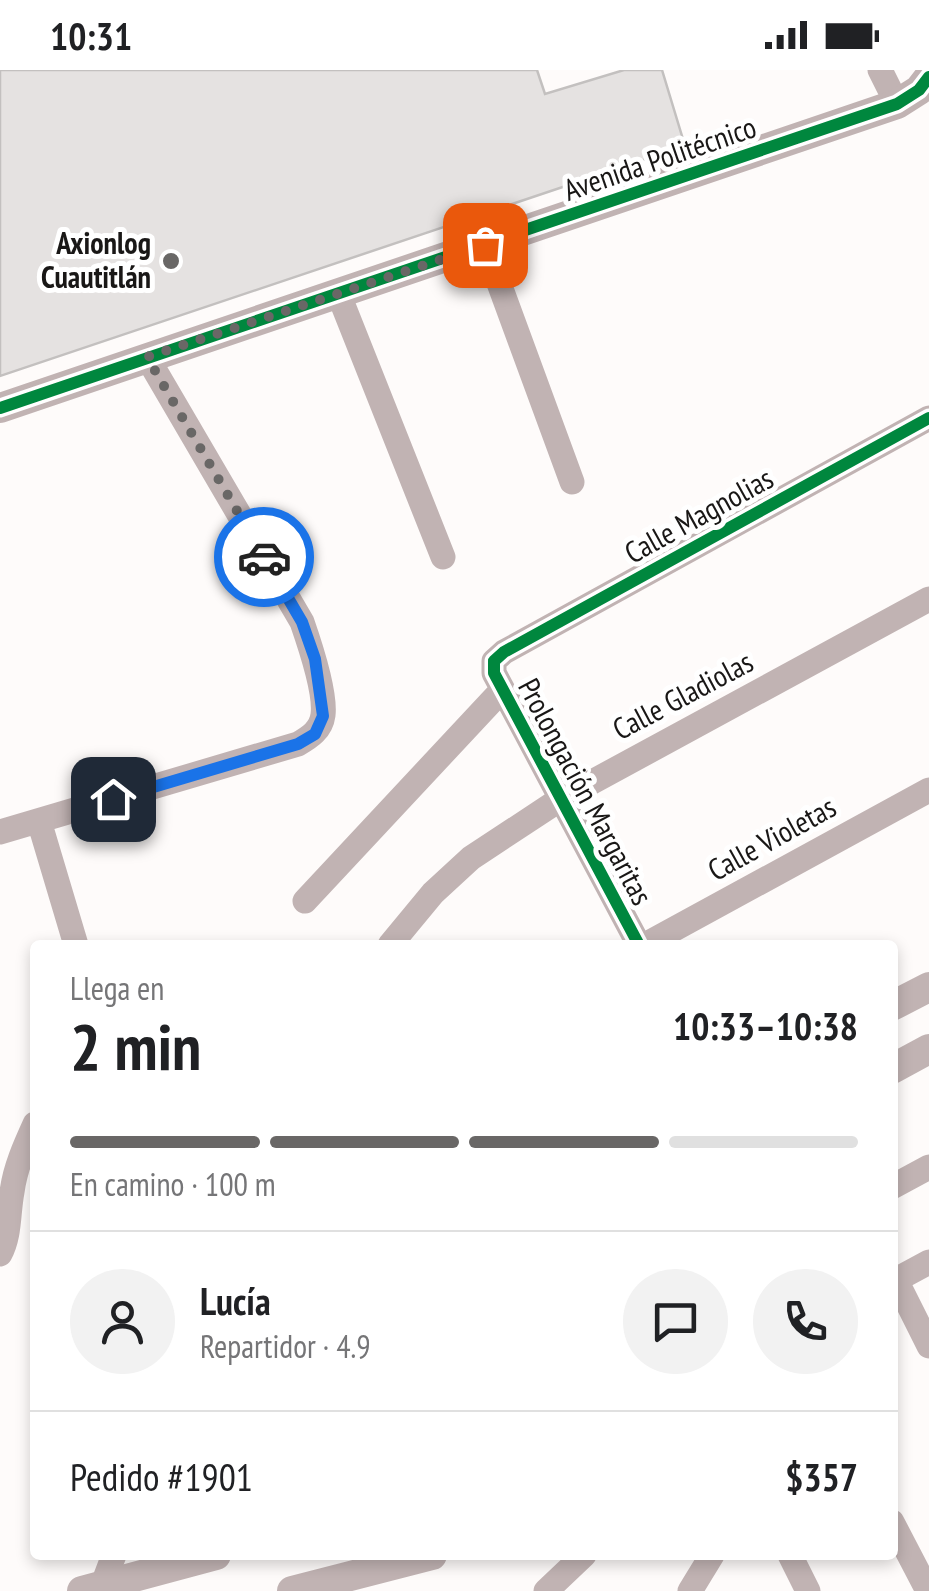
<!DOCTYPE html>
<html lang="es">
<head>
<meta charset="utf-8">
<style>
	body { margin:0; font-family:"PT Sans Narrow",sans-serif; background:#f2f2f2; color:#202124; height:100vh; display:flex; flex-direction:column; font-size:38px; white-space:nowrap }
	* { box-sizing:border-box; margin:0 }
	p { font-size:32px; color:#757577 }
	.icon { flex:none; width:55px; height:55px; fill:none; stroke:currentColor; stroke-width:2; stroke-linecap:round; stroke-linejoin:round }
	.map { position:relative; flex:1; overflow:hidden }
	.panel { position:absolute; left:30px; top:870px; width:868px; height:620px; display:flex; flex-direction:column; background:#fff; border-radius:10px; box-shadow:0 5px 15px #0003 }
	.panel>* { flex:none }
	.pin { position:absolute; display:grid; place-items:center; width:85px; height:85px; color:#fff; margin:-42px; border-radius:20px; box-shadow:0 5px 15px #0006 }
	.courier { position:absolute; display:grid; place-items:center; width:100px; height:100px; margin:-50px; border:8px solid #1a73e8; border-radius:50%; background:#fff; color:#222; box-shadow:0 2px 12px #0007 }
	.summary em { font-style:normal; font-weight:800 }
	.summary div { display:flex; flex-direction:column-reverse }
	.summary { display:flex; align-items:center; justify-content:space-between; height:170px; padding:0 40px }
	h1 { font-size:65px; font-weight:800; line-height:75px }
	.bar { display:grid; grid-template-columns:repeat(4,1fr); gap:15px 10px; align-content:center; height:120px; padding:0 40px }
	.bar i { height:12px; border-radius:8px; background:#e0e0e0 }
	.bar .selected { background:#696766 }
	.bar p { grid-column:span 4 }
	.line { display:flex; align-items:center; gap:25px; padding:0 40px; border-top:2px solid #e0e0e0 }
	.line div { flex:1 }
	.round { display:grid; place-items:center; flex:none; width:105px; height:105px; border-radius:52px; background:#f2f2f2 }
	.status { display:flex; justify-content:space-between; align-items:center; height:70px; padding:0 50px; background:#fff; direction:ltr }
	.status svg { height:28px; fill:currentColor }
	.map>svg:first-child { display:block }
</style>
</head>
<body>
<div class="status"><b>10:31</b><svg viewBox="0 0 49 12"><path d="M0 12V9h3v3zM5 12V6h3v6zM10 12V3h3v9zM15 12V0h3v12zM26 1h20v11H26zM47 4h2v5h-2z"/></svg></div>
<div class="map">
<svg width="929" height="1521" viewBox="0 0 929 1521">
	<rect width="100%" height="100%" fill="#fefbfa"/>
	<path fill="#e5e2e1" stroke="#c3c0bf" stroke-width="2.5" d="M 0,0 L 537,0 L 545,24 L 624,0 L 662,0 L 685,76 L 0,306 Z"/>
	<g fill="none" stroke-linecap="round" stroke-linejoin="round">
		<path stroke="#c1b3b3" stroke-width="25" d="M 880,0 L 897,34
			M 485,175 L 572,412
			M 339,225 L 443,487
			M 39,751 L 76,875
			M 0,762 L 298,674 C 310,667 321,660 323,645 C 326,622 310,575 302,552 L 147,287
			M 305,831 L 502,620
			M 390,875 L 433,823 L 471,788 L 559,730 L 929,529
			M 639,875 L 494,603 L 494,591 L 504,582 L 929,348
			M 645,875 L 929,720
			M 892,1117 L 929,1097
			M 0,1184 C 10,1166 8,1142 12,1122 C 15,1098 25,1076 35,1054
			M 896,1210 L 929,1276
			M 892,1212 L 929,1192
			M 892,1452 L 928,1521
			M 790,1485 L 808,1521
			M 103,1514 L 114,1485
			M 546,1521 L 584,1485
			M 690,1521 L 712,1485"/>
		<path stroke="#c1b3b3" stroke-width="30" d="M 0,338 L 897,34 L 919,20 L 929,7
			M 892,936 L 929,917
			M 892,999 L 929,979
			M 82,1521 L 216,1485
			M 292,1521 L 432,1485"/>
		<g stroke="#fff" stroke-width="19">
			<path id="cycleway" d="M 0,338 L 897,34 L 919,20 L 929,7
				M 639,875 L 494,603 L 494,591 L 504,582 L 929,348"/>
		</g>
		<use href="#cycleway" stroke="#00873e" stroke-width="12"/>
	</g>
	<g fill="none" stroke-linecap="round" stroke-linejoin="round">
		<path stroke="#696766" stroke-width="10" stroke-dasharray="0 18" d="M 264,487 L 147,287 L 485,175"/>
		<path stroke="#1a73e8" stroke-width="12" d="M 113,729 L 298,674 L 315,664 L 323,646 L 315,589 L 302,552 L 264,487"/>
	</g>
	<circle fill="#696766" stroke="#fff" stroke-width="4" cx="171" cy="191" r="10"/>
	<g text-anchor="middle" stroke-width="10" stroke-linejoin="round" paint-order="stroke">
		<g font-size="30" fill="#191716" stroke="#fff">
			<text transform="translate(660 89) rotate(-19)" y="10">Avenida Politécnico</text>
			<text transform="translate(699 446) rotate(-29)" y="10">Calle Magnolias</text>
			<text transform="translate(683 626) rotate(-28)" y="10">Calle Gladiolas</text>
			<text transform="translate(585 722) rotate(62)" y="10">Prolongación Margaritas</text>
			<text transform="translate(772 769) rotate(-29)" y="10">Calle Violetas</text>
		</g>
		<g font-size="30" font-weight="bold" fill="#191716" stroke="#fff" text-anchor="end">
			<text x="151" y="184">Axionlog<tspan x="151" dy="34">Cuautitlán</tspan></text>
		</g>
	</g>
</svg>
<div class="pin" style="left:485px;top:175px;background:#ea580c"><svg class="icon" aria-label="bag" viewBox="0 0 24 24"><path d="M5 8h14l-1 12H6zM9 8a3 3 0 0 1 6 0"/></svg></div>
<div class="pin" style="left:113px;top:729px;background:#1f2937"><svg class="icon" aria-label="home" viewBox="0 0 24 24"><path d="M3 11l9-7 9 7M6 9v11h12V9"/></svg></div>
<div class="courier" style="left:264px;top:487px"><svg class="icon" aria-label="car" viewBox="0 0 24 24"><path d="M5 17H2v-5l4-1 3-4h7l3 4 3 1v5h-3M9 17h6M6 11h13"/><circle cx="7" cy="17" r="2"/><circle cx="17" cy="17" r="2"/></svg></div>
<section class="panel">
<div class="summary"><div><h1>2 min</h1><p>Llega en</p></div><em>10:33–10:38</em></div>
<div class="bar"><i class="selected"></i><i class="selected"></i><i class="selected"></i><i></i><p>En camino · 100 m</p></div>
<div class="line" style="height:180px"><a class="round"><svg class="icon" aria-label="person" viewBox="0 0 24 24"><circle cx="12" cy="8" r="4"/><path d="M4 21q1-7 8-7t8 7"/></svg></a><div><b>Lucía</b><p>Repartidor · 4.9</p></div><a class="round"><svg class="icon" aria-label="chat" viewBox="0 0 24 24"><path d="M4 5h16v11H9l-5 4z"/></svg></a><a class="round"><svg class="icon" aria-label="phone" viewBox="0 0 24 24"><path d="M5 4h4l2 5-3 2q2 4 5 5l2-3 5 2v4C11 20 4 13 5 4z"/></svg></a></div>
<div class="line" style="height:130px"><div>Pedido #1901</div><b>$357</b></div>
</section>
</div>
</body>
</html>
